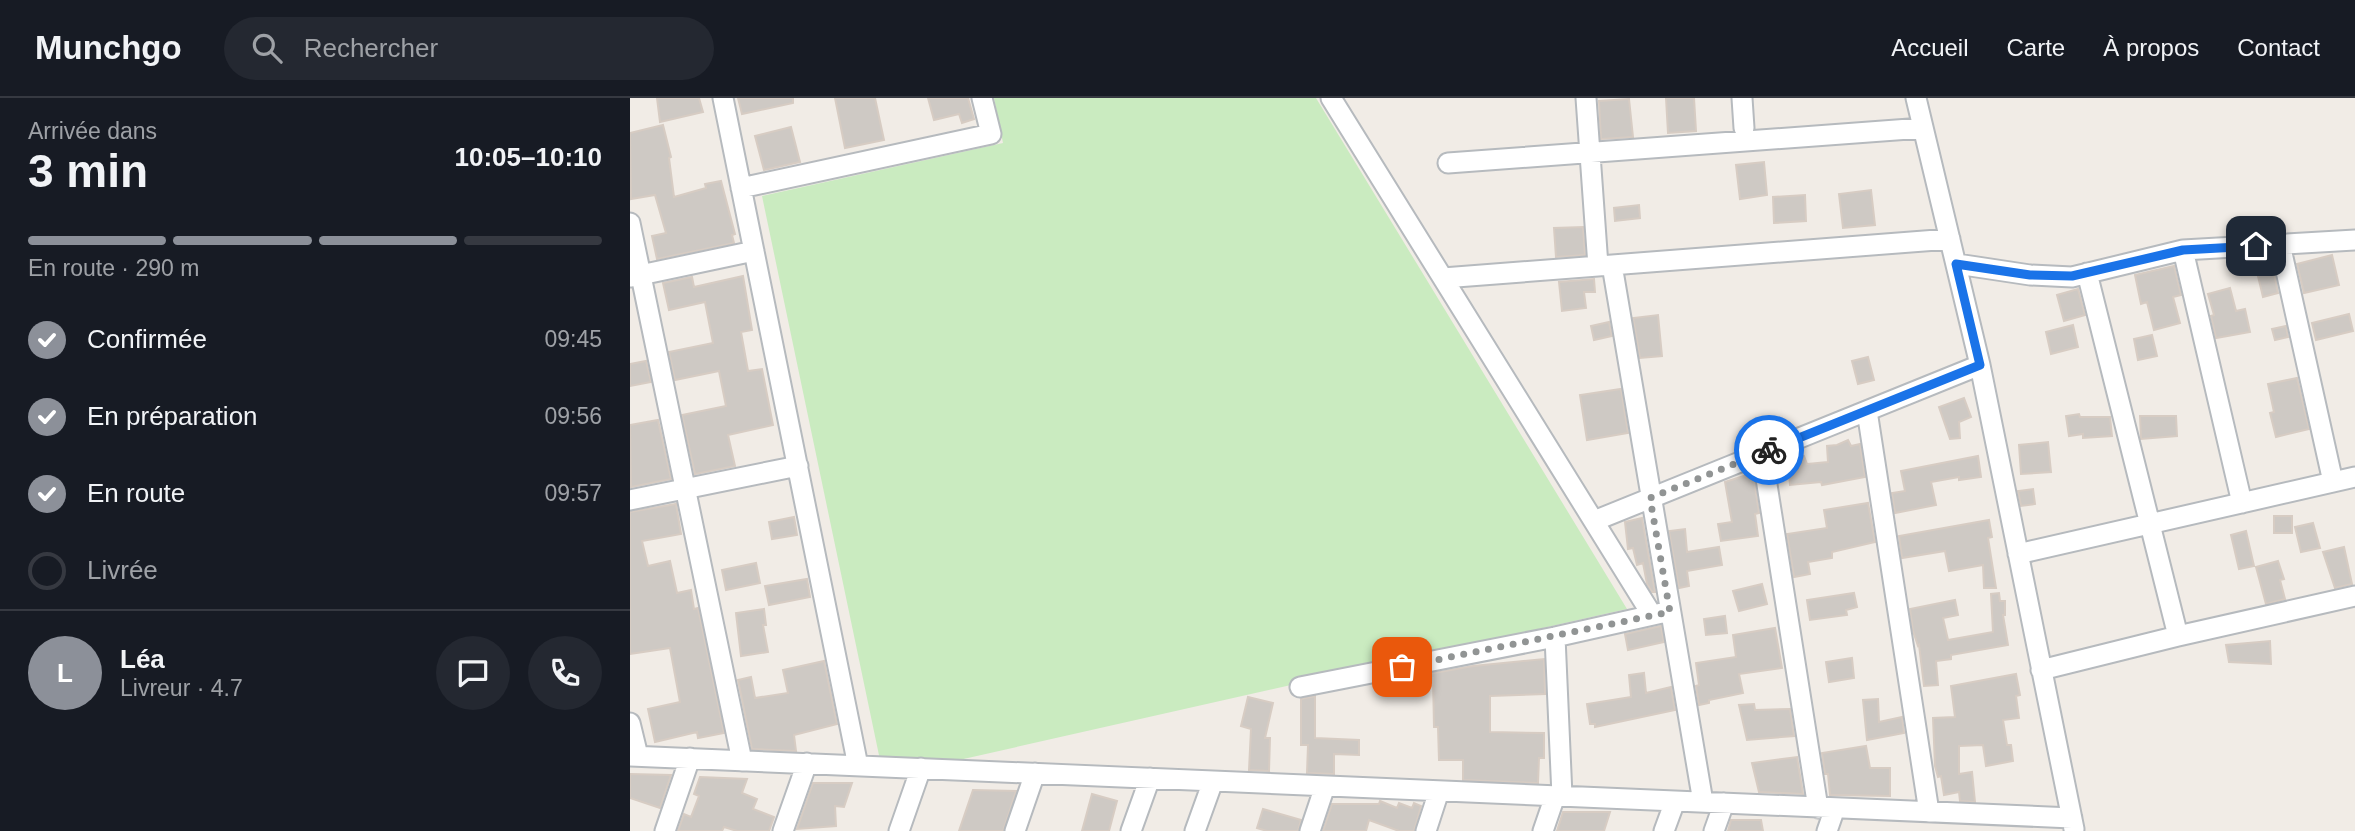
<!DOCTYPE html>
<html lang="fr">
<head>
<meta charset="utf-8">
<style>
	body { margin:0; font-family:Arial,sans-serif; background:#242831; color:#f1f3f6; height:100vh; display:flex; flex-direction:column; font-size:26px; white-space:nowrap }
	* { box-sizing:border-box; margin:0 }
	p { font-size:23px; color:#9ea1a6 }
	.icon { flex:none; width:38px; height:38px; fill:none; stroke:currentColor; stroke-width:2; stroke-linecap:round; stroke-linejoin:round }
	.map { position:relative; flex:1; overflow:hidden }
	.panel { display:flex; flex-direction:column; background:#171b24; width:630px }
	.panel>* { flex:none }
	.pin { position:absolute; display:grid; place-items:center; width:60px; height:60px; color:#fff; margin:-30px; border-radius:14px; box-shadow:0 4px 10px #0006 }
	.courier { position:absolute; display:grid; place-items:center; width:70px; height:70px; margin:-35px; border:5px solid #1a73e8; border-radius:50%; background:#fff; color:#222; box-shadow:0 2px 9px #0007 }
	.overview em { font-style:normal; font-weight:600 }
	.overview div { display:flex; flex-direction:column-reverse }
	.overview { display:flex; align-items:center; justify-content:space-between; height:119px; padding:0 28px }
	h1 { font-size:46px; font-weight:600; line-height:52px }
	.bar { display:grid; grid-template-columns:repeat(4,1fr); gap:10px 7px; align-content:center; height:84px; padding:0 28px }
	.bar i { height:9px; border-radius:5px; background:#363941 }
	.bar .active { background:#8c9099 }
	.bar p { grid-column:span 4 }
	.line { display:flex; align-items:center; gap:18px; padding:0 28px; border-top:2px solid #363941 }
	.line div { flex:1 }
	.round { display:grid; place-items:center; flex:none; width:74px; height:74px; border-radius:37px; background:#242831 }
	ol { padding:0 28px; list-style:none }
	li { display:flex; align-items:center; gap:21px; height:77px }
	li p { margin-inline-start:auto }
	li .icon { padding:7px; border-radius:50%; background:#8c9099; color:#fff; stroke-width:4 }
	li:last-child { color:#9ea1a6 }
	li i { width:38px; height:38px; border:4px solid #363941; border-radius:50% }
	header { display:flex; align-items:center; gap:42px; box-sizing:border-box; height:98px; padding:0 35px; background:#171b24; border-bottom:2px solid #363941 }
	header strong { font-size:33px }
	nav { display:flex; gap:38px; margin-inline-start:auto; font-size:24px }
	.search { width:490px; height:63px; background:#242831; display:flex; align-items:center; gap:18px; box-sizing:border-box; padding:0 24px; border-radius:38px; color:#9ea1a6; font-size:26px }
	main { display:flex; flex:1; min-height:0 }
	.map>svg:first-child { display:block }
</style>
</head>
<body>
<header>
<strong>Munchgo</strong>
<div class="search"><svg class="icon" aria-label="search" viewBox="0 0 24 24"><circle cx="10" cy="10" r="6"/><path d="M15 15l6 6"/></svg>Rechercher</div>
<nav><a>Accueil</a><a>Carte</a><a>À propos</a><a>Contact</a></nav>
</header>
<main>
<section class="panel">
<div class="overview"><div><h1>3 min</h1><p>Arrivée dans</p></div><em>10:05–10:10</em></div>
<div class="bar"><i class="active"></i><i class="active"></i><i class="active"></i><i></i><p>En route · 290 m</p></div>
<ol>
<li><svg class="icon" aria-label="check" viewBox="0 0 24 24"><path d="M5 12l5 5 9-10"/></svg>Confirmée<p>09:45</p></li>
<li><svg class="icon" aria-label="check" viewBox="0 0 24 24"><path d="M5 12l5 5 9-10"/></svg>En préparation<p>09:56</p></li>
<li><svg class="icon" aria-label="check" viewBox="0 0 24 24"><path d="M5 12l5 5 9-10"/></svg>En route<p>09:57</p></li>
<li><i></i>Livrée</li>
</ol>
<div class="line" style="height:126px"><b class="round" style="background:#8c9099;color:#fff">L</b><div><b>Léa</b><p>Livreur · 4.7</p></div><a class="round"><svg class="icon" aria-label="chat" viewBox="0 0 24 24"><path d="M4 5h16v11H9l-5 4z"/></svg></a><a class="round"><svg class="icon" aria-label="phone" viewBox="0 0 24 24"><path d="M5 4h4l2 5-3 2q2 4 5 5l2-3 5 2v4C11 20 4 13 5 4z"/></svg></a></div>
</section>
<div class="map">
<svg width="1725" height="733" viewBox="0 0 1725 733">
	<rect width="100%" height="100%" fill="#f1ece6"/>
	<path fill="#caebc0" d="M 364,0 L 686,0 L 997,511 L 298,669 L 250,662 L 132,98 L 373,45 Z"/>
	<path fill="#cec9c4" stroke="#d7ccc3" stroke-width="2" d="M 27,0 L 69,0 L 73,14 L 30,24 Z
		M 108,0 L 163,0 L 163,5 L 112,16 Z
		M 205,0 L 245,0 L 254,42 L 215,50 Z
		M 298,0 L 338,0 L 344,21 L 332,25 L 329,16 L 304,22 Z
		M 1036,0 L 1064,0 L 1066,33 L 1038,35 Z
		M 999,1 L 1003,39 L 971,41 L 969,3 Z
		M 33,27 L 41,59 L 39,60 L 44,99 L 76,90 L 75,86 L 91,83 L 105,136 L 102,137 L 104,145 L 27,161 L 22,138 L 36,135 L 25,97 L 1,101 L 0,35 Z
		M 161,29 L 170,64 L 134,72 L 125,38 Z
		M 1134,64 L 1137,97 L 1110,101 L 1106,67 Z
		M 1241,92 L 1245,127 L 1213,130 L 1209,96 Z
		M 1175,97 L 1176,123 L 1144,125 L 1143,99 Z
		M 1009,107 L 1010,120 L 985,123 L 984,110 Z
		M 953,129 L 955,157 L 926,159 L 924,130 Z
		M 1702,157 L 1709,187 L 1674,195 L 1667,166 Z
		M 1544,168 L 1551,197 L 1543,199 L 1550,225 L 1524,232 L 1517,204 L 1511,206 L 1505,177 Z
		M 1643,170 L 1648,195 L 1633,199 L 1627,174 Z
		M 113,178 L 122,232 L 111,234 L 118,273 L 132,271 L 143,327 L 98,337 L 105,368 L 65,376 L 52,317 L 96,308 L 89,273 L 45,282 L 39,254 L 83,245 L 75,204 L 39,212 L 33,185 L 62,179 L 64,189 Z
		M 964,181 L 965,194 L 954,194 L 956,210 L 932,213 L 929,184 Z
		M 1600,190 L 1606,213 L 1615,211 L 1620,234 L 1586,240 L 1581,218 L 1584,217 L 1578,196 Z
		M 1448,191 L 1455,217 L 1434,223 L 1427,197 Z
		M 1719,216 L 1723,233 L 1686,242 L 1682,225 Z
		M 1028,217 L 1032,258 L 1010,260 L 1003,220 Z
		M 979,224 L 982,238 L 964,242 L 961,228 Z
		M 1443,227 L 1448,249 L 1421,256 L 1416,234 Z
		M 1656,228 L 1658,239 L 1645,242 L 1642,231 Z
		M 1522,237 L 1527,258 L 1508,262 L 1504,241 Z
		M 1238,259 L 1244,282 L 1228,286 L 1222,263 Z
		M 16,263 L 21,284 L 0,288 L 0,266 Z
		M 1667,280 L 1679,331 L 1646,339 L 1640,315 L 1644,314 L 1638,286 Z
		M 991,291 L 998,335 L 957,342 L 950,297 Z
		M 1334,300 L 1341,319 L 1329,324 L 1330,340 L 1320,341 L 1309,309 Z
		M 1449,316 L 1450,319 L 1480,319 L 1482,338 L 1453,340 L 1453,336 L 1439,338 L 1436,318 Z
		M 1510,318 L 1546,318 L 1547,338 L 1511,341 Z
		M 28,322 L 41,381 L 1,389 L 0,327 Z
		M 1218,342 L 1221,348 L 1230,346 L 1235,379 L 1192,387 L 1191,384 L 1160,387 L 1158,363 L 1174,358 L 1177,366 L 1198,364 L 1197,348 L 1207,347 Z
		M 1418,344 L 1421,374 L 1391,376 L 1389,347 Z
		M 1348,358 L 1351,379 L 1329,382 L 1329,379 L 1301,384 L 1306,407 L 1265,415 L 1262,395 L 1275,393 L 1271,373 Z
		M 1123,375 L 1129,415 L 1125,416 L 1128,438 L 1091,443 L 1088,426 L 1102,424 L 1095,384 Z
		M 1403,391 L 1405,406 L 1391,408 L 1388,393 Z
		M 1238,405 L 1245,444 L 1202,454 L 1202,460 L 1178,464 L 1180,476 L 1164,479 L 1157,436 L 1197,430 L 1194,412 Z
		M 46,406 L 51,436 L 12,443 L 18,468 L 40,463 L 47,495 L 61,492 L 64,511 L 68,510 L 94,635 L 68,640 L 67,634 L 25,644 L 18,611 L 50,604 L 40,550 L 0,556 L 0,414 Z
		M 1644,418 L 1662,418 L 1662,435 L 1644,435 Z
		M 164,419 L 167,437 L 142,441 L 139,424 Z
		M 1012,420 L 1025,494 L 1022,494 L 1017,486 L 1013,465 L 1007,467 L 1003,450 L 998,451 L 995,424 Z
		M 1359,422 L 1362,439 L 1358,440 L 1366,490 L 1354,490 L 1353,467 L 1319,473 L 1315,453 L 1272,460 L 1269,438 Z
		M 1683,425 L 1690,450 L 1671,454 L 1665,429 Z
		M 1055,431 L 1057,454 L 1089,449 L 1092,467 L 1057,473 L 1059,488 L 1049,490 L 1039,433 Z
		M 1616,433 L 1624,468 L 1609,471 L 1601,437 Z
		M 1714,449 L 1722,486 L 1705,490 L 1693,454 Z
		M 1648,463 L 1654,481 L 1650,482 L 1655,501 L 1636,506 L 1626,469 Z
		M 126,465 L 130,485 L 96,492 L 92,472 Z
		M 177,481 L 180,499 L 139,507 L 135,488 Z
		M 1132,486 L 1137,506 L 1109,513 L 1103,493 Z
		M 1224,495 L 1227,509 L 1216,512 L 1217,517 L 1180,522 L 1177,502 Z
		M 1369,495 L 1370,503 L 1375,503 L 1375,517 L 1373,517 L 1378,547 L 1321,557 L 1321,561 L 1306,563 L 1308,587 L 1294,588 L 1289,547 L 1288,548 L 1283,533 L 1280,511 L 1325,502 L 1328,517 L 1313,520 L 1318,542 L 1363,534 L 1361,496 Z
		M 134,511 L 136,527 L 133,527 L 138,554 L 111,558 L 106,515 Z
		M 1095,518 L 1097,535 L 1076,537 L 1074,521 Z
		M 1031,528 L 1034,544 L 998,552 L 995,536 Z
		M 1145,530 L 1152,570 L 1109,576 L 1113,595 L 1079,602 L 1079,605 L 1069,607 L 1066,588 L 1069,587 L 1066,565 L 1106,559 L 1103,537 Z
		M 1640,543 L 1641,566 L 1599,564 L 1596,547 Z
		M 1222,560 L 1224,580 L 1199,584 L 1196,564 Z
		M 914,561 L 915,596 L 860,598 L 860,634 L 914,635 L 914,660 L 909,660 L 908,685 L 833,682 L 833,662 L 809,662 L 808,629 L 804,629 L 803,580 L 799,580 L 799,576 L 843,568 Z
		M 194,563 L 207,626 L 164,637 L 166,653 L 122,651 L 108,582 L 121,579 L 125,600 L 158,595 L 153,572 Z
		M 1014,575 L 1016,595 L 1041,589 L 1045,612 L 965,629 L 965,626 L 960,626 L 957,606 L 1001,599 L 999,577 Z
		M 1386,576 L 1390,597 L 1386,598 L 1389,620 L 1373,622 L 1377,647 L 1381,647 L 1383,663 L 1356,668 L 1353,647 L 1329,648 L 1329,676 L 1342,674 L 1345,704 L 1330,703 L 1329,694 L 1314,697 L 1311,678 L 1308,679 L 1305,668 L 1303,620 L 1325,619 L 1321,588 Z
		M 685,598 L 685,640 L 729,642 L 729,657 L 704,656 L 704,676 L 677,675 L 678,647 L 671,647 L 671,601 Z
		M 618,599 L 643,605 L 635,640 L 640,640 L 639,673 L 619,672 L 621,631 L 611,628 Z
		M 1248,601 L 1249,624 L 1272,619 L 1274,635 L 1237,642 L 1233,602 Z
		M 1124,606 L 1125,612 L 1160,611 L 1164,638 L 1117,642 L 1109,607 Z
		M 1236,648 L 1240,670 L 1260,670 L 1260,698 L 1200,697 L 1198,676 L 1195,676 L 1192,655 Z
		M 1167,659 L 1173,696 L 1129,694 L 1122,665 Z
		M 0,676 L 41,677 L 30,710 L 0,700 Z
		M 70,679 L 117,681 L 112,695 L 127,701 L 123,711 L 144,719 L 139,733 L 107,733 L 94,729 L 92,733 L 48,733 L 54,716 L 61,719 L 69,698 L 64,696 Z
		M 183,685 L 222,685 L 214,709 L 205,708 L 206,728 L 167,731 Z
		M 343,692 L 386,693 L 373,733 L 329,733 Z
		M 462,696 L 487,703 L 479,733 L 452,733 Z
		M 750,703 L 767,710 L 769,705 L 782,710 L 784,705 L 791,708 L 784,733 L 769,733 L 739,722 L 736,733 L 693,733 L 702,706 L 749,706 Z
		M 633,711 L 671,722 L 668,733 L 637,733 L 627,730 Z
		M 933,714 L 980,714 L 974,733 L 927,733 Z
		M 1101,722 L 1131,722 L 1133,733 L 1098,733 Z"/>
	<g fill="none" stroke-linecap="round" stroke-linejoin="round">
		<g stroke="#b6babe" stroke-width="23">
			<path id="minor" d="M 93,0 L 228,668
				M 701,0 L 1022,517
				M 956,0 L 968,168
				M 1112,0 L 1114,30
				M 1286,0 L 1350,267 L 1444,731
				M 818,65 L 1293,30
				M 111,90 L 361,36 L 352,0
				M 0,125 L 112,663
				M 1650,146 L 1703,384
				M 1553,152 L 1612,405
				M 1327,166 L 1400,177 L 1442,179 L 1553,152 L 1725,142
				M 982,167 L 1073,704
				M 1457,175 L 1548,538
				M 1,179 L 124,153
				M 813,180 L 1320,141
				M 1237,313 L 1299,714
				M 1132,355 L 1188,710
				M 0,402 L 168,368
				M 964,423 L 1350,267
				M 1388,456 L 1725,379
				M 925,539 L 932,698
				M 1411,572 L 1548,538 L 1725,498
				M 670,589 L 925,539 L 1032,515
				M 0,625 L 8,658
				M 0,658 L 1442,720
				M 35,733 L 60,660
				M 153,733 L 177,665
				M 269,733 L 291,670
				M 385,733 L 405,675
				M 501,733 L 520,680
				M 565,733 L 583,683
				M 680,733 L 695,688
				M 796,733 L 809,693
				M 913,733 L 925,698
				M 1034,733 L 1045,703
				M 1084,733 L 1094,705
				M 1197,733 L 1205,710"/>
		</g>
		<use href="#minor" stroke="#fff" stroke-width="19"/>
	</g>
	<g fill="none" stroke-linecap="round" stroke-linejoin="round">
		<path stroke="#919494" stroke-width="7" stroke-dasharray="0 12.6" d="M 772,569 L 1040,514 L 1020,400 L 1139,352"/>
		<path stroke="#1a73e8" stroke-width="9" d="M 1139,352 L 1350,267 L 1326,166 L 1400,177 L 1442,178 L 1553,152 L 1626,148"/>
	</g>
</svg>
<div class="pin" style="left:772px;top:569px;background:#ea580c"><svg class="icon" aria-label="bag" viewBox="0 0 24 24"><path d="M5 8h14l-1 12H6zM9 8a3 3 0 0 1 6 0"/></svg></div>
<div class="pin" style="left:1626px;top:148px;background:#1f2937"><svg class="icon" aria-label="home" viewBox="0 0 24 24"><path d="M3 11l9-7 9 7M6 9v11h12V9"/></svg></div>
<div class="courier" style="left:1139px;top:352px"><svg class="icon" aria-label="bike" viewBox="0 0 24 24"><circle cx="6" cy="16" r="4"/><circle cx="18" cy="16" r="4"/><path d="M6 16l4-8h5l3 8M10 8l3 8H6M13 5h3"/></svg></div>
</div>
</main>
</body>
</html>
